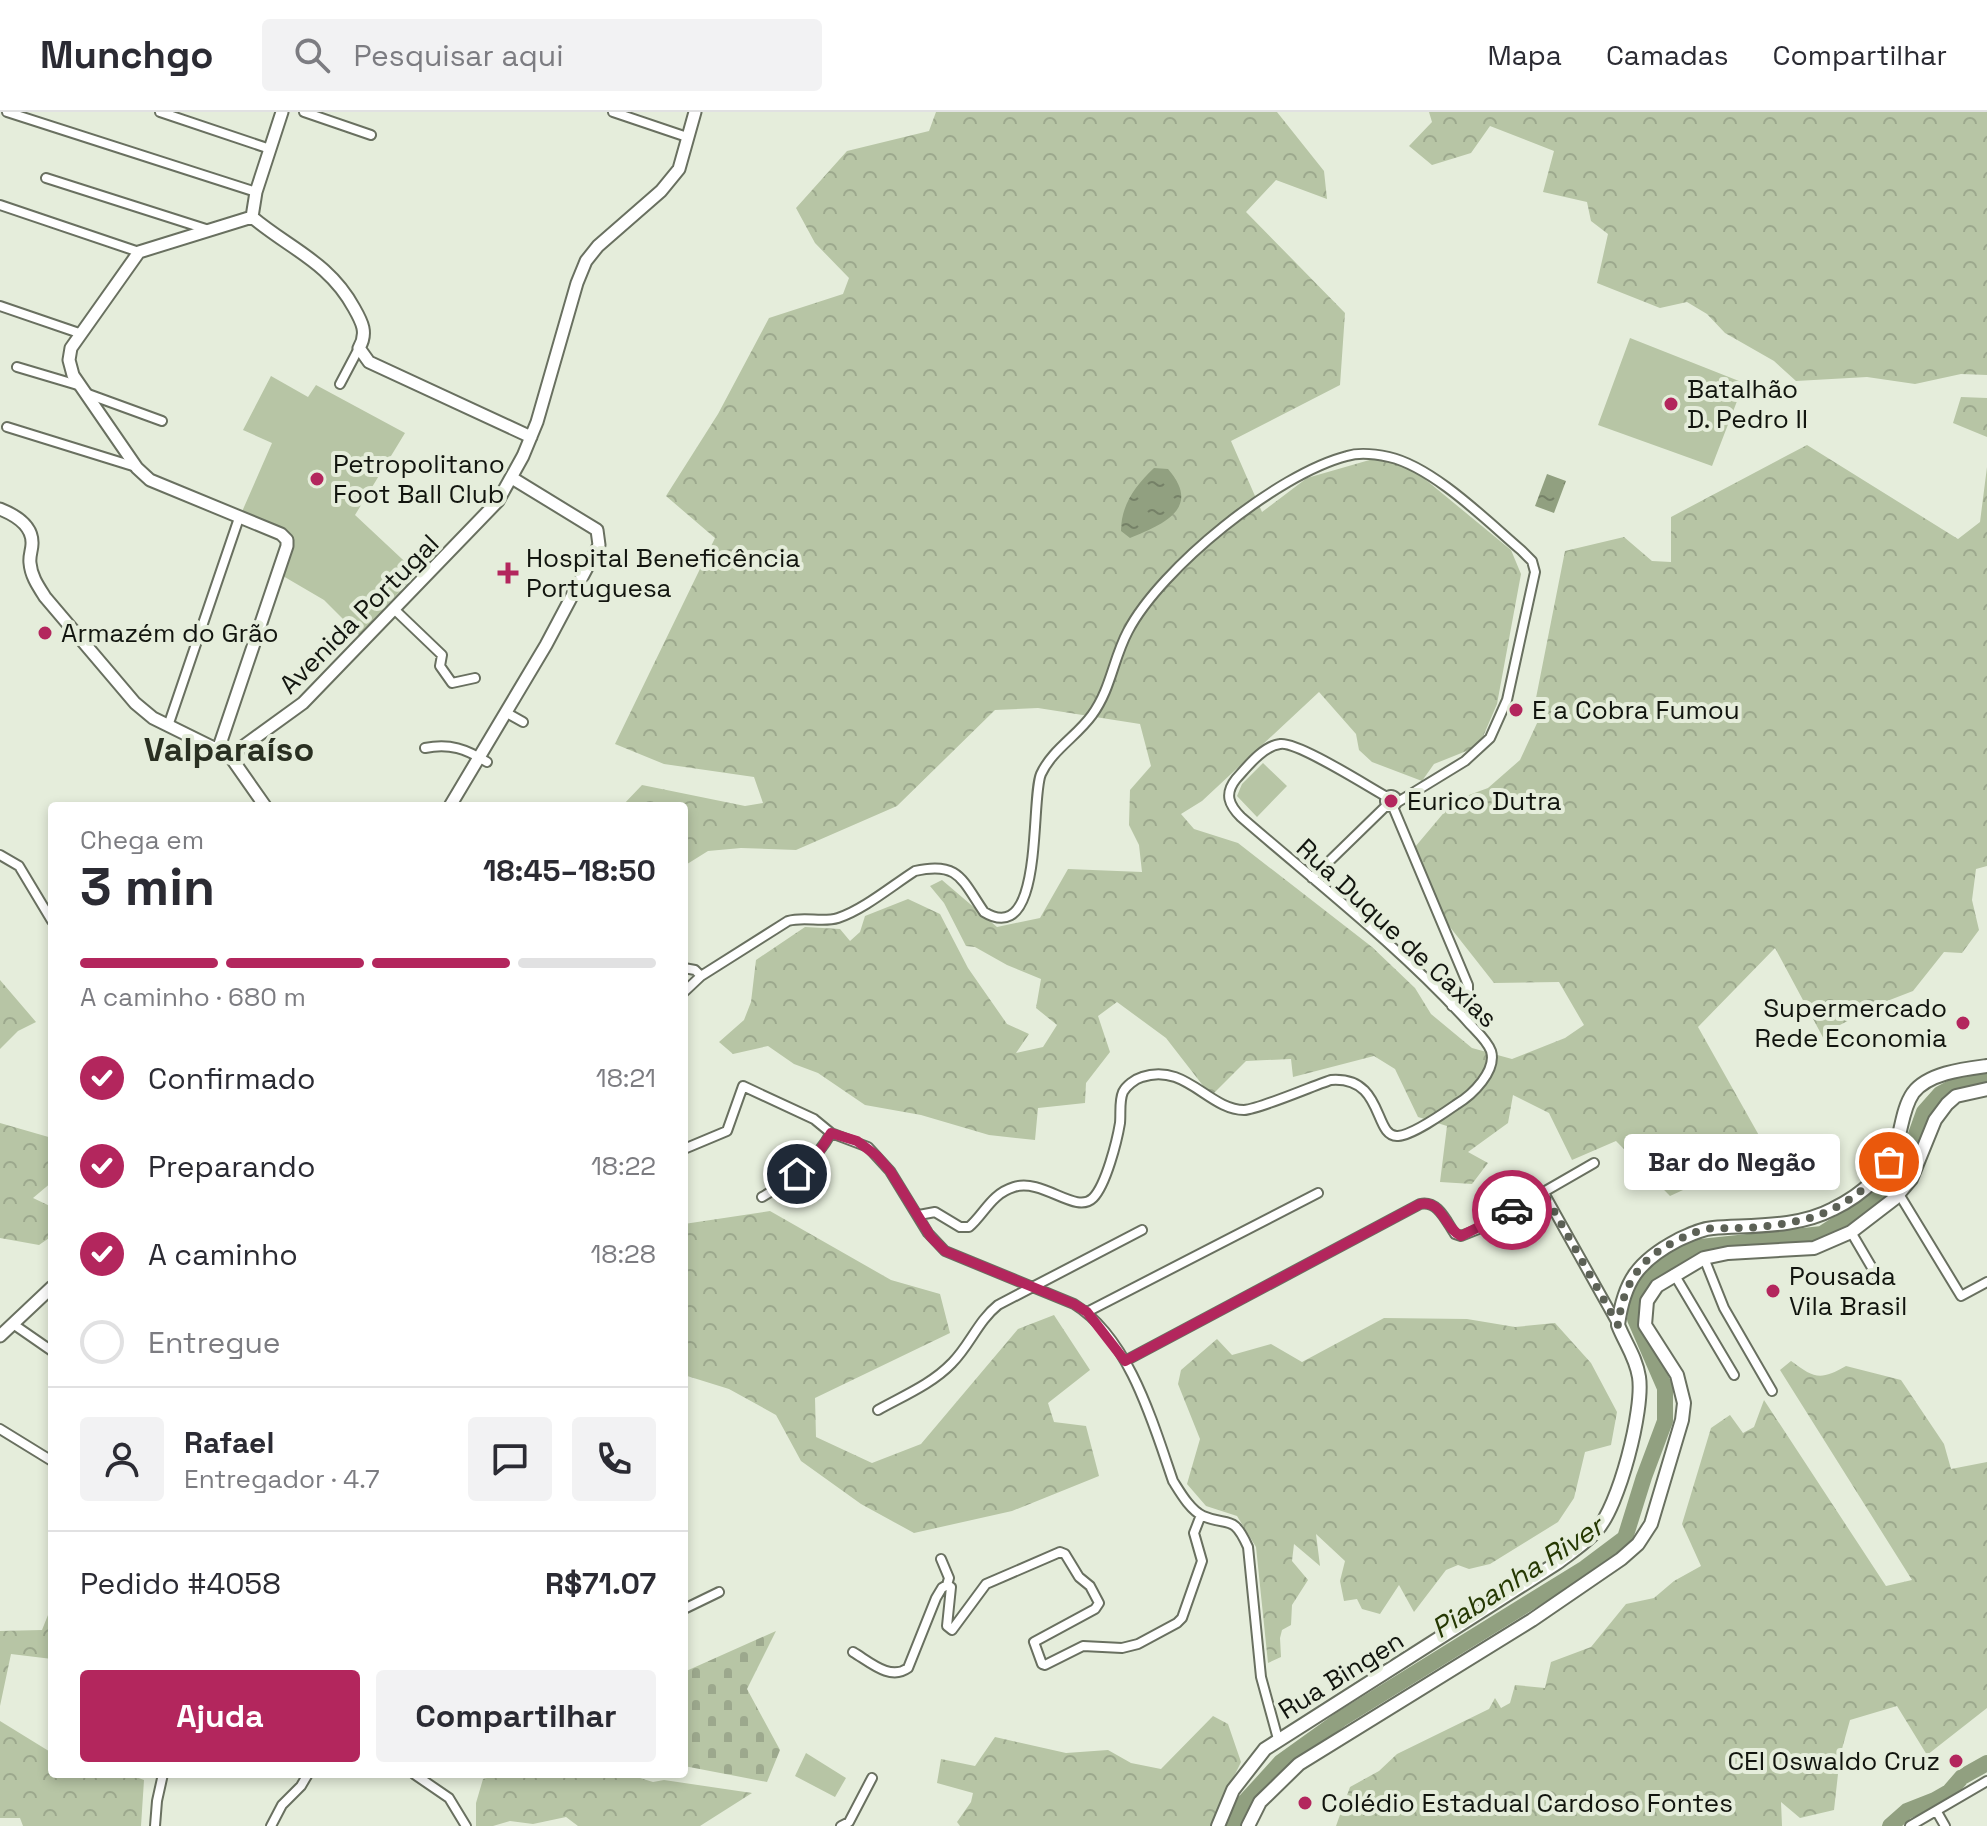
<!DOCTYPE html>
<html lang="pt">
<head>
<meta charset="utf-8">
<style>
	body { margin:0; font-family:"Space Grotesk",sans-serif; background:#f2f2f3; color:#2b2b33; height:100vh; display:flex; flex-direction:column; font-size:30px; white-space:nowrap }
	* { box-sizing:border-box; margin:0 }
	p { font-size:26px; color:#7c7c81 }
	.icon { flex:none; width:44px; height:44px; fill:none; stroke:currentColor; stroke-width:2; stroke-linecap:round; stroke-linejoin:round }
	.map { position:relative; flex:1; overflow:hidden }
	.side { position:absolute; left:48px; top:690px; width:640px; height:976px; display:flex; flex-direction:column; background:#fff; border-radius:8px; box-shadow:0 4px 12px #0003 }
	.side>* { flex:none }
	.pin { position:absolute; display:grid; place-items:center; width:68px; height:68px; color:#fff; margin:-34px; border:4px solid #fff; border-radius:50%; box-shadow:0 2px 8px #0007 }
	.courier { position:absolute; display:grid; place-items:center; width:80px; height:80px; margin:-40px; border:6px solid #b3265d; border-radius:50%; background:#fff; color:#222; box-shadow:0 2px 10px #0007 }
	.bubble { position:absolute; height:56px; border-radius:8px; background:#fff; box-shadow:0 4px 12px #0003; font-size:26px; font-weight:600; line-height:56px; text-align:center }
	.overview em { font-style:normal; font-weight:600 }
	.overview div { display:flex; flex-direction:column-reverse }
	.overview { display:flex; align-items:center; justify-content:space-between; height:136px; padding:0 32px }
	h1 { font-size:52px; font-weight:600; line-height:60px }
	.bar { display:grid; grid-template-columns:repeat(4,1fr); gap:12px 8px; align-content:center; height:96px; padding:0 32px }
	.bar i { height:10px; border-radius:6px; background:#e1e1e2 }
	.bar .selected { background:#b3265d }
	.bar p { grid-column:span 4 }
	.line { display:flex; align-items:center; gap:20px; padding:0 32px; border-top:2px solid #e1e1e2 }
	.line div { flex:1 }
	.round { display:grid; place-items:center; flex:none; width:84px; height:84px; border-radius:8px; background:#f2f2f3 }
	ol { padding:0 32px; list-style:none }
	li { display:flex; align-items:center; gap:24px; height:88px }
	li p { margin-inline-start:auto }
	li .icon { padding:8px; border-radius:50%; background:#b3265d; color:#fff; stroke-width:4 }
	li:last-child { color:#7c7c81 }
	li i { width:44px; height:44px; border:4px solid #e1e1e2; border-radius:50% }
	.primary-button { display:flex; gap:16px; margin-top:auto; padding:16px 32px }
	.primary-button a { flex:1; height:92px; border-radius:8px; background:#b3265d; color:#fff; font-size:32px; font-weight:600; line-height:92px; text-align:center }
	.primary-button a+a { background:#f2f2f3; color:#2b2b33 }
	header { display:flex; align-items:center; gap:48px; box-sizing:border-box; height:112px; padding:0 40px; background:#fff; border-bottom:2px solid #e1e1e2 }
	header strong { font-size:38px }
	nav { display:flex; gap:44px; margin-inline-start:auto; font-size:28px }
	.search { width:560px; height:72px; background:#f2f2f3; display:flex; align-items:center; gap:20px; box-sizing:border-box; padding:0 28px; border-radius:8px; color:#7c7c81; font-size:30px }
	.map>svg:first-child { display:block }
</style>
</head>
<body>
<header>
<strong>Munchgo</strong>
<div class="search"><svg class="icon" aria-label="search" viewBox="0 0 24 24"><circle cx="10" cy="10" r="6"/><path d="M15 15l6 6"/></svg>Pesquisar aqui</div>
<nav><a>Mapa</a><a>Camadas</a><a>Compartilhar</a></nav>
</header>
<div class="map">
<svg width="1987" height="1714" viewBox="0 0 1987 1714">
	<defs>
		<pattern id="forest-crowns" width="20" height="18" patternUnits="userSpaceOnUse" patternTransform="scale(2)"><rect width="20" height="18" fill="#b7c5a5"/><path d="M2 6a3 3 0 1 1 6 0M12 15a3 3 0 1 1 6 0" fill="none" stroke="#9ca88d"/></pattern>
		<pattern id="cemetery-stones" width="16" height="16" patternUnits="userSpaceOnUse" patternTransform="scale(2)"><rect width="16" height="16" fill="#b7c5a5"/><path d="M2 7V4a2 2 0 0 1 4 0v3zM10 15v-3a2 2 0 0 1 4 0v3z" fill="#9ca88d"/></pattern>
		<pattern id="water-ripples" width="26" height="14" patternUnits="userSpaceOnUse" patternTransform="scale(2)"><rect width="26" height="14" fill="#91a080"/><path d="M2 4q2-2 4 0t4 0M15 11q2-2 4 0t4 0" fill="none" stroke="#758167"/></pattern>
	</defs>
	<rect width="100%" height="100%" fill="#e5eddb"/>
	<path fill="#b7c5a5" d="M 1630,226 L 1744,271 L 1712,354 L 1598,313 Z
		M 271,264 L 308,285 L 316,273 L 405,321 L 355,403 L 417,461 L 359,523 L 324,488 L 283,464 L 292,437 L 288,420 L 241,402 L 272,331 L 243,318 Z
		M 1263,651 L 1287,674 L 1257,705 L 1237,684 L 1242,672 Z
		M 806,1641 L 846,1666 L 835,1685 L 795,1664 Z"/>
	<path fill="url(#forest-crowns)" d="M 936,0 L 1277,0 L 1324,59 L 1327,87 L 1276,68 L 1246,100 L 1345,201 L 1340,273 L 1231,329 L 1262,400 L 1307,366 L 1373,347 L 1409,354 L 1511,438 L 1521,462 L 1497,592 L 1479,634 L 1434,652 L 1422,669 L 1372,650 L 1359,638 L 1356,622 L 1319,580 L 1202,689 L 1181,702 L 1194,717 L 1238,731 L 1372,835 L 1415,876 L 1431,902 L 1472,936 L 1512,947 L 1565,926 L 1584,913 L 1559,870 L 1494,871 L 1446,810 L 1415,735 L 1447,697 L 1469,683 L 1488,676 L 1520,648 L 1538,609 L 1535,591 L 1565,439 L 1624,425 L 1652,449 L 1671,450 L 1671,405 L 1807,333 L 1958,427 L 1980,410 L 1987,355 L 1987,754 L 1976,757 L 1972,788 L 1979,818 L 1962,841 L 1944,840 L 1913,879 L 1882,891 L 1838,914 L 1845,929 L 1826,931 L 1775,836 L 1698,915 L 1761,1027 L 1735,1039 L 1733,1055 L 1670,1084 L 1616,1029 L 1572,1048 L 1549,1001 L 1513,983 L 1508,1011 L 1468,1040 L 1488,1051 L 1472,1072 L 1440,1070 L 1447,1014 L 1418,1005 L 1395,957 L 1374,944 L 1293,965 L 1291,947 L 1246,949 L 1211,984 L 1166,926 L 1117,890 L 1098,904 L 1110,940 L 1086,971 L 1085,991 L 1038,996 L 1035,1028 L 989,1023 L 921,1003 L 865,993 L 818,961 L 794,952 L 768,934 L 733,942 L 719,930 L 744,908 L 751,890 L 756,848 L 805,815 L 840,817 L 850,829 L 860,820 L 865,804 L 908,787 L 940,802 L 968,856 L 1007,912 L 1029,922 L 1016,941 L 1043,935 L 1057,913 L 1036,896 L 1041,867 L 1007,853 L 975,835 L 966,834 L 944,791 L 930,774 L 942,768 L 997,815 L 1040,806 L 1068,757 L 1142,760 L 1139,733 L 1129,713 L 1130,678 L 1151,654 L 1140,612 L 1038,596 L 995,598 L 897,694 L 796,738 L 741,736 L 708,739 L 684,754 L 684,694 L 622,694 L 642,673 L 745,694 L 763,691 L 754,665 L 664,652 L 615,632 L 715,426 L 666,384 L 718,302 L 769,206 L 843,182 L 849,166 L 815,131 L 796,96 L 847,39 L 929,19 Z
		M 1429,0 L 1987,0 L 1987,263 L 1961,262 L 1915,272 L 1867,265 L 1796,269 L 1774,249 L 1725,221 L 1707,202 L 1687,190 L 1660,196 L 1597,171 L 1608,122 L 1591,109 L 1587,90 L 1543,80 L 1554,39 L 1490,14 L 1471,41 L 1432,53 L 1409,34 L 1432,10 Z
		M 1961,285 L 1987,286 L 1987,325 L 1953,311 Z
		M 0,868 L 36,910 L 18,919 L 0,937 Z
		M 0,1011 L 52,1026 L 52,1070 L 33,1086 L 52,1095 L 52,1124 L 39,1133 L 0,1126 Z
		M 770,1099 L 891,1168 L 940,1182 L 950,1221 L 815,1286 L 816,1325 L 872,1351 L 921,1332 L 1018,1217 L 1054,1203 L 1090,1258 L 1048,1291 L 1054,1310 L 1086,1314 L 1099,1364 L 1012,1399 L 914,1421 L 861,1392 L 801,1349 L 776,1303 L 729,1277 L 684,1263 L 684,1112 Z
		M 1384,1206 L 1467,1207 L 1515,1215 L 1555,1211 L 1591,1251 L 1617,1300 L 1611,1333 L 1585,1340 L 1574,1386 L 1558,1410 L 1490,1452 L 1469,1457 L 1458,1453 L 1446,1458 L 1414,1500 L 1399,1473 L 1380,1502 L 1362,1497 L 1357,1487 L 1344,1489 L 1340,1469 L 1345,1449 L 1316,1422 L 1320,1454 L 1294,1432 L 1292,1449 L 1308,1468 L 1292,1493 L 1291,1513 L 1282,1518 L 1280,1526 L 1281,1545 L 1268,1551 L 1256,1435 L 1237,1404 L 1206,1394 L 1187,1372 L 1200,1327 L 1178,1272 L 1181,1258 L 1217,1227 L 1232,1243 L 1271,1232 L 1302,1250 Z
		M 1791,1249 C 1814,1266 1820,1269 1846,1254 L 1901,1268 L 1944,1332 L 1951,1357 L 1987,1350 L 1987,1596 L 1927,1643 L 1897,1594 L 1850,1608 L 1840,1644 L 1834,1698 L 1800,1706 L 1781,1690 L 1782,1714 L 1336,1714 L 1350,1675 L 1379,1659 L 1397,1642 L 1489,1597 L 1495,1586 L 1501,1596 L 1510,1591 L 1515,1573 L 1545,1576 L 1551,1550 L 1591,1535 L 1626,1492 L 1654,1486 L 1674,1469 L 1701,1454 L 1682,1412 L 1711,1316 L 1730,1303 L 1743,1321 L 1754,1315 L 1764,1288 L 1886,1474 L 1912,1468 L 1780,1258 Z
		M 52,1493 L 52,1547 L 11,1542 L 0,1594 L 0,1519 L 42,1518 Z
		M 1213,1604 L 1228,1612 L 1241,1650 L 1210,1714 L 960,1714 L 957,1710 L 971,1690 L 973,1681 L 937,1671 L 941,1647 L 975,1654 L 995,1625 L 1066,1641 L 1108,1638 L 1131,1651 L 1161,1657 Z
		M 0,1609 L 52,1641 L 52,1662 L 128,1662 L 144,1668 L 141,1714 L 23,1714 L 20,1706 L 0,1706 Z
		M 502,1662 L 627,1662 L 653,1670 L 664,1668 L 752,1681 L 700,1714 L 578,1714 L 566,1705 L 533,1712 L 510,1709 L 493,1714 L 476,1714 L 476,1691 L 483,1667 Z"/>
	<path fill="url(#cemetery-stones)" d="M 776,1519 L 747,1577 L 780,1638 L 767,1670 L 684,1654 L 684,1560 Z"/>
	<path fill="url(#water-ripples)" d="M 1154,356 L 1168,357 C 1202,396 1164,412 1130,426 L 1121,419 C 1121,393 1135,374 1154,356 Z
		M 1547,362 L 1566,369 L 1554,401 L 1535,394 Z"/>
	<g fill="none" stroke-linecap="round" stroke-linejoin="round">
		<path stroke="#91a080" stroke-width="16" d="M 1233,1714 L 1241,1694 L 1281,1650 L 1341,1607 L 1585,1456 L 1625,1426 L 1644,1365 L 1665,1309 L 1665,1276 L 1635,1207 L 1638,1180 L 1662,1154 L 1691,1136 L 1822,1122 L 1872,1089 L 1904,1056 L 1924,1000 L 1940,982 L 1960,971 L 1987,967
			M 1890,1714 L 1907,1699 L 1935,1688 L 1949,1680 L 1962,1665 L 1987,1651"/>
		<g stroke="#697060" stroke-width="12">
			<path id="street" d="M 7,0 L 256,80
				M 160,0 L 270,37
				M 304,0 L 371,23
				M 613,0 L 687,25
				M 46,66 L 209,118
				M 0,93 L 139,140
				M 0,194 L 79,221
				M 17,255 L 81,274
				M 340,272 L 359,236
				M 88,282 L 162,309
				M 7,315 L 136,355
				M 395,498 L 442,543 L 440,554 L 452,571 L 475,566
				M 507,601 L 523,610
				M 168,614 L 239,406
				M 425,636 C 450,631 466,637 487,650
				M1385 689a6 6 0 1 1 12 0a6 6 0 1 1-12 0Z
				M 1393,695 L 1468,873 L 1468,879 L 1452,894
				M 0,743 L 19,754 L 52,809
				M 1312,766 L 1387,693
				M 684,856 L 695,858 L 701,864
				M 684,880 L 701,864 L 788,809 C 805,804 822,811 838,806 C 863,798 893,773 915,759 C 959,749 962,768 984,800 C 1045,837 1030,687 1041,662 C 1052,638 1077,624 1092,603 C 1111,577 1113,547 1128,519 C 1161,456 1277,362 1347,344 C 1360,340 1375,342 1389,345 C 1433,355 1486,408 1521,438 L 1532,449 L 1535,460 L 1507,588 L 1490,626 L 1465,649 L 1398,690
				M 684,1037 L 727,1019 L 743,974 L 814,1007 L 831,1021 L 868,1035 L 890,1059 L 928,1121 L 945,1139 L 1074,1192 C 1129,1226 1153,1311 1173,1369 C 1180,1380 1190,1398 1203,1404 C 1228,1415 1233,1401 1248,1435 L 1261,1565 L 1278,1627
				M 1544,1081 L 1618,1213
				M 1899,1082 L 1961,1184 L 1987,1170
				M 762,1085 C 790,1069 815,1050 831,1021
				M 919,1103 L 935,1100 L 960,1115 L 969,1115 C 985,1101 991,1082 1014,1075 C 1043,1066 1076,1103 1093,1086 C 1106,1073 1117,1029 1120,1011 C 1121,1001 1119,989 1123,980 C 1126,974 1135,967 1142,965 C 1185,950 1209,998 1244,998 C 1260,997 1312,974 1331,968 C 1385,964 1373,1026 1398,1024 C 1413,1023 1444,1001 1457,992 C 1472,983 1497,959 1491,939 C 1487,928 1475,918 1468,910 C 1400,835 1317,771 1241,705 C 1229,693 1224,682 1236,667 C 1247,655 1263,634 1280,632 C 1297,629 1367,674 1387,685
				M 1851,1120 L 1878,1166
				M 1704,1146 L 1724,1196 L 1772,1279
				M 1674,1162 L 1734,1263
				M 1087,1200 L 1318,1081
				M 13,1212 L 52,1239
				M 1125,1249 L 1420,1092 C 1438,1088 1446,1109 1455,1122 L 1461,1124 L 1481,1116 L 1594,1051
				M 878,1298 C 903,1284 932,1272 952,1251 C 970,1233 978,1209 998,1193 L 1142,1118
				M 0,1317 L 52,1349
				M 941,1447 L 949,1466 L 947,1473 L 951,1475 L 947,1514 L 952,1518 L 986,1472 L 1060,1440 L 1065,1442 L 1079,1465 L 1090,1474 L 1099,1491 L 1095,1497 L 1034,1530 L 1042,1552 L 1045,1553 L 1083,1534 L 1122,1536 L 1138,1532 L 1177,1511 L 1182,1506 L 1202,1449 L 1194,1421 L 1201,1403
				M 684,1497 L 719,1480
				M 853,1540 C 870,1550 890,1569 908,1556 L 936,1486 L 942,1476 L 947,1473
				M 414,1662 L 449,1686 L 466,1714
				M 1937,1700 L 1945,1714
				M 155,1714 L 157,1689 L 163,1662
				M 271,1714 L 282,1693 L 301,1674 L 308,1662
				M 841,1714 L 849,1710 L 872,1666
				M 1910,1714 L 1987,1669"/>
		</g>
		<g stroke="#697060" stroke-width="15">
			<path id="secondary" d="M 252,105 C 290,137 329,150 354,196 C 362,210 368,221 359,236 L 369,250 L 531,325
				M 252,105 L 256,80 L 282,0
				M 0,397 C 15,403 33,413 32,432 C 32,438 29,444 30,451 C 31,464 38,474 45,485 L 135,591 L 153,606 L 230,644 L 265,694
				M 218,638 L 287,434 L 287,428 L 281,422 L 150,368 L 137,356 L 73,263 L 69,248 L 71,236 L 139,140 L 252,105
				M 230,644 L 303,591 L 498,389 L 523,344 L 537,310 L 577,171 L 586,149 L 598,134 L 661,79 L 679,57 L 695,0
				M 450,694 L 546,533 L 599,433 L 597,418 L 512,366
				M 0,1224 L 52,1175"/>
		</g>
		<g stroke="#697060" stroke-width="16">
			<path id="primary" d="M 1218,1714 L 1233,1678 L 1265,1637 L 1557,1451 C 1570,1441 1586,1431 1596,1419 C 1619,1395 1644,1297 1639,1265 C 1636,1245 1625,1231 1618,1213 C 1624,1169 1638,1149 1678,1128 C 1689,1123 1700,1117 1713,1116 C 1752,1113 1797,1116 1833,1097 C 1862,1083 1890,1059 1898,1027 C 1902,1012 1904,994 1913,981 C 1928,961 1964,957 1987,954
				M 1248,1714 L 1260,1690 L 1299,1652 L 1532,1508 L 1621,1447 L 1638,1432 L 1651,1412 L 1682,1308 L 1684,1291 L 1677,1263 L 1645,1213 L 1647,1189 L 1657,1174 L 1704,1146 L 1728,1141 L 1814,1136 L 1851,1120 L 1894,1087 L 1911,1067 L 1935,1008 L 1947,992 L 1956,984 L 1987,977"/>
		</g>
		<use href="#street" stroke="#fff" stroke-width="8"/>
		<use href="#secondary" stroke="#fff" stroke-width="11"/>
		<use href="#primary" stroke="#fff" stroke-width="12"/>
	</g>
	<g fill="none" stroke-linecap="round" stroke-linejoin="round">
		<path stroke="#5c6156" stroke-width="8" stroke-dasharray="0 14.4" d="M 1512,1098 L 1544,1081 L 1618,1213 C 1623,1175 1637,1149 1672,1131 C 1683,1125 1694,1120 1706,1117 C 1717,1115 1727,1117 1737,1116 C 1761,1116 1787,1112 1810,1106 C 1840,1097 1870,1076 1889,1050"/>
		<path stroke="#b3265d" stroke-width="10" d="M 797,1062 L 819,1040 L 831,1021 L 857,1029 L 877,1044 L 890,1059 L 931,1125 L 945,1139 L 1074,1192 L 1087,1200 L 1125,1249 L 1420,1092 C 1442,1087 1444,1116 1461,1124 L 1512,1098"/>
	</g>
	<g fill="#b3265d" stroke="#e5eddb" stroke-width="3">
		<circle cx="1671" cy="292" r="8"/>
		<circle cx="317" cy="367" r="8"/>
		<path d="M504 449h8v8h8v8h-8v8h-8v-8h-8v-8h8z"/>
		<circle cx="45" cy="521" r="8"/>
		<circle cx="1516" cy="598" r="8"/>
		<circle cx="1391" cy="689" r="8"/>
		<circle cx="1963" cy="911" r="8"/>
		<circle cx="1773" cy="1179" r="8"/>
		<circle cx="1956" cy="1649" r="8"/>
		<circle cx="1305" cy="1691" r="8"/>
	</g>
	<g text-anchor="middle" stroke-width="8" stroke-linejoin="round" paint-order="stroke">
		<g font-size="26" fill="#12150f" stroke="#e5eddb" text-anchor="start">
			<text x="1687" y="286">Batalhão<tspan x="1687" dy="30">D. Pedro II</tspan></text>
			<text x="333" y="361">Petropolitano<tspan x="333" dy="30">Foot Ball Club</tspan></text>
			<text x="526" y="455">Hospital Beneficência<tspan x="526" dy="30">Portuguesa</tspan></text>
			<text x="61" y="530">Armazém do Grão</text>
			<text x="1532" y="607">E a Cobra Fumou</text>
			<text x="1407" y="698">Eurico Dutra</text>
			<text x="1947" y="905" text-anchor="end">Supermercado<tspan x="1947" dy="30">Rede Economia</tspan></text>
			<text x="1789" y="1173">Pousada<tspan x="1789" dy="30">Vila Brasil</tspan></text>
			<text x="1940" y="1658" text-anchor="end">CEI Oswaldo Cruz</text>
			<text x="1321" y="1700">Colédio Estadual Cardoso Fontes</text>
		</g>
		<g font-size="26" fill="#12150f" stroke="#e5eddb">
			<text transform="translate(359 502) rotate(-45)" y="9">Avenida Portugal</text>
			<text transform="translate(1397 821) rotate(43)" y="9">Rua Duque de Caxias</text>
			<text transform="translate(1341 1563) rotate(-32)" y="9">Rua Bingen</text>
		</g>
		<g font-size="28" font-style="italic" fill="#253802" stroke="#e5eddb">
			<text transform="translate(1517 1465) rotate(-33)" y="10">Piabanha River</text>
		</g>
		<g font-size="34" font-weight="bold" fill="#2a3022" stroke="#e5eddb">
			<text x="229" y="649">Valparaíso</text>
		</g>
	</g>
</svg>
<div class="pin" style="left:1889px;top:1050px;background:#ea580c"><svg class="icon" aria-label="bag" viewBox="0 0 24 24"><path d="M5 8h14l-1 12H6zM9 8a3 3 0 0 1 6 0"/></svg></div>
<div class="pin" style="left:797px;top:1062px;background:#1f2937"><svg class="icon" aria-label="home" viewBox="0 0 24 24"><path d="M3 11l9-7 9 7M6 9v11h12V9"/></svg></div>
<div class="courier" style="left:1512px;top:1098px"><svg class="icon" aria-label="car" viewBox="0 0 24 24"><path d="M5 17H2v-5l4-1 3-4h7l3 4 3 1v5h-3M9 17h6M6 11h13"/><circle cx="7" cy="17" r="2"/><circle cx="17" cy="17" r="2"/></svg></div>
<div class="bubble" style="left:1624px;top:1022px;width:216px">Bar do Negão</div>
<section class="side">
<div class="overview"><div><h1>3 min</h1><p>Chega em</p></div><em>18:45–18:50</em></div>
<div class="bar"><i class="selected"></i><i class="selected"></i><i class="selected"></i><i></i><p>A caminho · 680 m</p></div>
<ol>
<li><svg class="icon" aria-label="check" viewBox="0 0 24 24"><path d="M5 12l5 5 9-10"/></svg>Confirmado<p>18:21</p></li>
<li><svg class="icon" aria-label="check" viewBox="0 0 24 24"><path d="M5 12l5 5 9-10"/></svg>Preparando<p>18:22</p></li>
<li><svg class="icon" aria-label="check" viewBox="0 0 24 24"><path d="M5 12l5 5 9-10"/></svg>A caminho<p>18:28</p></li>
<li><i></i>Entregue</li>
</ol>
<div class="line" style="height:144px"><a class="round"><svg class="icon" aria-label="person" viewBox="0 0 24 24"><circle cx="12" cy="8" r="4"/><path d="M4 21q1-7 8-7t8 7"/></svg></a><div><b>Rafael</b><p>Entregador · 4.7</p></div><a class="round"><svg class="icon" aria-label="chat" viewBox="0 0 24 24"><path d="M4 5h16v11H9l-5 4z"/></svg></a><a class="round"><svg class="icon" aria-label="phone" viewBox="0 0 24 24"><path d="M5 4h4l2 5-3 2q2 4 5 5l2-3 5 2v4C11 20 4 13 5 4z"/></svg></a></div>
<div class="line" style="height:104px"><div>Pedido #4058</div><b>R$71.07</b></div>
<div class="primary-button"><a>Ajuda</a><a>Compartilhar</a></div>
</section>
</div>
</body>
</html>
